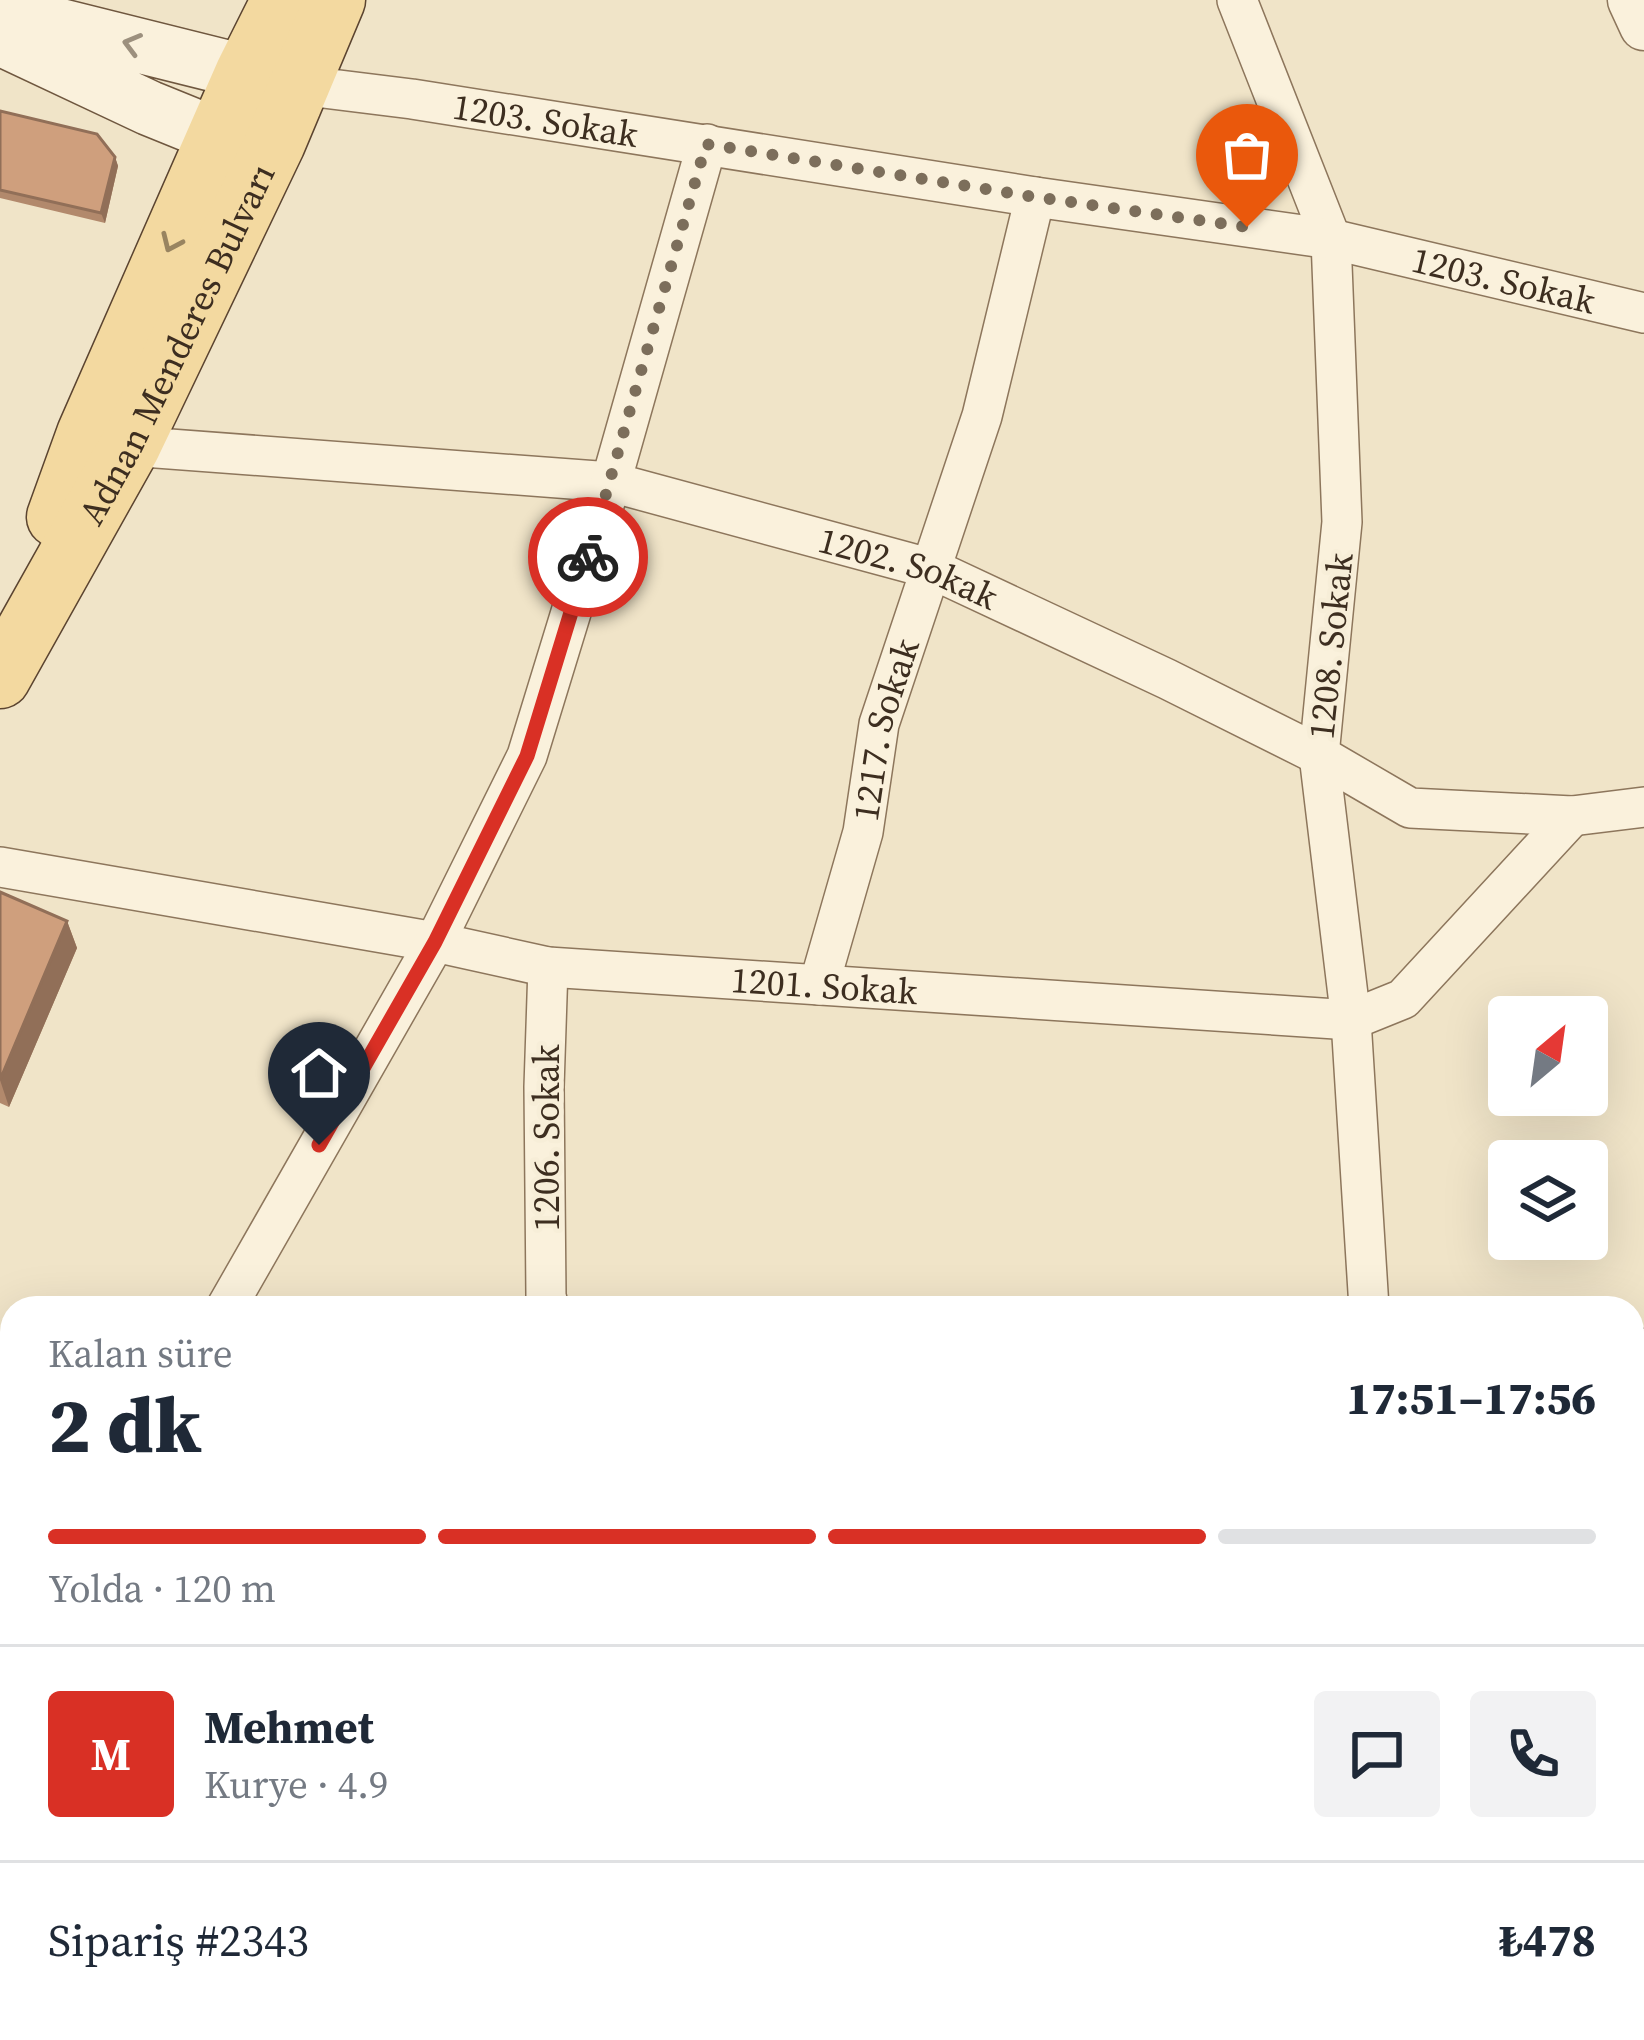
<!DOCTYPE html>
<html lang="tr">
<head>
<meta charset="utf-8">
<style>
	body { margin:0; font-family:"Source Serif 4",serif; background:#f2f2f3; color:#1f2937; height:100vh; display:flex; flex-direction:column; font-size:45px; white-space:nowrap }
	* { box-sizing:border-box; margin:0 }
	p { font-size:39px; color:#747a83 }
	.icon { flex:none; width:66px; height:66px; fill:none; stroke:currentColor; stroke-width:2; stroke-linecap:round; stroke-linejoin:round }
	.map { position:relative; flex:1; overflow:hidden }
	.sheet { position:absolute; left:0px; top:1296px; width:1644px; height:744px; display:flex; flex-direction:column; background:#fff; border-radius:36px 36px 0 0; box-shadow:0 12px 48px #0002 }
	.sheet>* { flex:none }
	.needle { width:78px; rotate:29deg }
	.buttons { position:absolute; left:1488px; top:996px; display:grid; gap:24px }
	.buttons a { display:grid; place-items:center; width:120px; height:120px; border-radius:12px; background:#fff; box-shadow:0 12px 48px #0002; font-size:60px }
	.pin { position:absolute; display:grid; place-items:center; width:102px; height:102px; color:#fff; margin:-123px -51px; border-radius:50% 50% 50% 0; rotate:-45deg; box-shadow:0 0 12px #0007 }
	.pin .icon { rotate:45deg }
	.courier { position:absolute; display:grid; place-items:center; width:120px; height:120px; margin:-60px; border:9px solid #d93025; border-radius:50%; background:#fff; color:#222; box-shadow:0 3px 15px #0007 }
	.head em { font-style:normal; font-weight:800 }
	.head div { display:flex; flex-direction:column-reverse }
	.head { display:flex; align-items:center; justify-content:space-between; height:204px; padding:0 48px }
	h1 { font-size:78px; font-weight:800; line-height:90px }
	.bar { display:grid; grid-template-columns:repeat(4,1fr); gap:18px 12px; align-content:center; height:144px; padding:0 48px }
	.bar i { height:15px; border-radius:9px; background:#e0e1e3 }
	.bar .on { background:#d93025 }
	.bar p { grid-column:span 4 }
	.line { display:flex; align-items:center; gap:30px; padding:0 48px; border-top:3px solid #e0e1e3 }
	.line div { flex:1 }
	.round { display:grid; place-items:center; flex:none; width:126px; height:126px; border-radius:12px; background:#f2f2f3 }
	.map>svg:first-child { display:block }
</style>
</head>
<body>
<div class="map">
<svg width="1644" height="2040" viewBox="0 0 1644 2040">
	<rect width="100%" height="100%" fill="#f0e4c8"/>
	<g fill="none" stroke-linecap="round" stroke-linejoin="round">
		<g stroke="#8d765c" stroke-width="42">
			<g id="minor">
				<path d="M 1237,0 L 1331,239 L 1342,522 L 1319,755 L 1351,1020 L 1369,1308"/>
				<path id="s1" d="M 299,85 L 412,99 L 1035,197 L 1331,239 L 1644,313"/>
				<path id="s2" d="M 130,446 L 611,482 L 932,569 L 1167,679 L 1319,755 L 1410,808 L 1572,816 L 1644,807"/>
				<path id="s3" d="M 0,867 L 435,942 L 548,967 L 1351,1020 L 1403,999 L 1572,816"/>
				<path d="M 548,967 L 544,1087 L 546,1296 L 549,1308"/>
				<path id="s4" d="M 819,985 L 863,832 L 879,724 L 982,416 L 1035,197"/>
				<path d="M 226,1308 L 435,942 L 527,756 L 611,482 L 707,144"/>
				<path d="M 1632,1515 L 1644,1515"/>
				<path d="M 0,1698 L 12,1677"/>
				<path d="M 1632,1872 L 1644,1874"/>
				<path d="M 0,1941 L 12,1944"/>
				<path d="M 344,2028 L 392,2040"/>
				<path d="M 1392,2028 L 1392,2040"/>
				<path d="M 515,2040 L 517,2028"/>
				<path d="M 910,2040 L 910,2028"/>
				<path d="M 990,2040 L 990,2028"/>
			</g>
		</g>
		<g stroke="#8d765c" stroke-width="51">
			<path id="tertiary" d="M 1632,0 L 1644,26
				M 1632,1353 L 1644,1353
				M 0,1359 L 12,1359"/>
		</g>
		<g stroke="#6f573f" stroke-width="57">
			<path id="secondary" d="M 0,11 L 285,82
				M 0,38 L 149,108 L 218,136 L 258,141"/>
		</g>
		<g stroke="#5b4430" stroke-width="63">
			<g id="primary">
				<path d="M 57,517 L 87,434 L 245,74 L 282,0"/>
				<path id="s5" d="M 0,678 L 130,446 L 275,143 L 335,0"/>
			</g>
		</g>
		<use href="#minor" stroke="#faf1dc" stroke-width="39"/>
		<use href="#tertiary" stroke="#faf1dc" stroke-width="48"/>
		<use href="#secondary" stroke="#faf1dc" stroke-width="54"/>
		<use href="#primary" stroke="#f3d9a0" stroke-width="60"/>
	</g>
	<path fill="#b2896c" d="M 0,111 L 115,157 L 118,166 L 105,223 L 0,198 Z
		M 0,892 L 67,921 L 77,948 L 9,1107 L 0,1103 Z"/>
	<path fill="#916f58" d="M 115,157 L 118,166 L 105,223 L 101,213 Z
		M 67,921 L 77,948 L 9,1107 L 0,1080 Z
		M 32,2028 L 44,2028 L 40,2040 L 28,2040 Z
		M 131,2028 L 143,2028 L 139,2040 L 127,2040 Z
		M 251,2028 L 257,2028 L 260,2036 L 259,2040 L 248,2040 Z"/>
	<path fill="#cf9f7d" stroke="#916f58" stroke-width="3" d="M 0,111 L 97,134 L 115,157 L 101,213 L 0,190 Z
		M 0,892 L 67,921 L 0,1080 Z
		M 0,1985 L 12,1988 L 12,2028 L 32,2028 L 28,2040 L 0,2039 Z
		M 65,2028 L 131,2028 L 127,2040 L 62,2040 Z
		M 175,2028 L 251,2028 L 248,2040 L 173,2040 Z"/>
	<defs><path id="oneway-chevron" d="M-2-3.5L2.5 0L-2 3.5" fill="none" stroke-width="1.6" stroke-linecap="round" stroke-linejoin="round" transform="scale(3)"/></defs>
	<use stroke="#9c907e" href="#oneway-chevron" transform="translate(132 44) rotate(-165)"/>
	<use stroke="#988460" href="#oneway-chevron" transform="translate(171 243) rotate(114)"/>
	<g fill="none" stroke-linecap="round" stroke-linejoin="round">
		<path stroke="#7c6e5b" stroke-width="12" stroke-dasharray="0 21.6" d="M 588,557 L 706,144 L 1035,197 L 1247,227"/>
		<path stroke="#d93025" stroke-width="15" d="M 319,1145 L 435,942 L 527,756 L 588,557"/>
	</g>
	<g text-anchor="middle" stroke-width="9" stroke-linejoin="round" paint-order="stroke">
		<g font-size="36" fill="#3d2e20" stroke="#f7eed8">
			<text dy="13" stroke="none"><textPath href="#s1" startOffset="249">1203. Sokak</textPath></text>
			<text dy="13" stroke="none"><textPath href="#s1" startOffset="1221">1203. Sokak</textPath></text>
			<text dy="13" stroke="none"><textPath href="#s5" startOffset="378">Adnan Menderes Bulvarı</textPath></text>
			<text dy="13" stroke="none"><textPath href="#s2" startOffset="792">1202. Sokak</textPath></text>
			<text transform="translate(1330 646) rotate(-84)" y="13">1208. Sokak</text>
			<text dy="13" stroke="none"><textPath href="#s4" startOffset="264">1217. Sokak</textPath></text>
			<text dy="13" stroke="none"><textPath href="#s3" startOffset="834">1201. Sokak</textPath></text>
			<text transform="translate(546 1138) rotate(-90)" y="13">1206. Sokak</text>
		</g>
	</g>
</svg>
<div class="buttons">
<a><svg class="needle" viewBox="-14 -14 28 28"><path d="M0-13l5 13h-10z" fill="#e53935"/><path d="M0 13l5-13h-10z" fill="#747a83"/></svg></a>
<a><svg class="icon" aria-label="layers" viewBox="0 0 24 24"><path d="M12 4l9 5-9 5-9-5zM3 14l9 5 9-5"/></svg></a>
</div>
<div class="pin" style="left:1247px;top:227px;background:#ea580c"><svg class="icon" aria-label="bag" viewBox="0 0 24 24"><path d="M5 8h14l-1 12H6zM9 8a3 3 0 0 1 6 0"/></svg></div>
<div class="pin" style="left:319px;top:1145px;background:#1f2937"><svg class="icon" aria-label="home" viewBox="0 0 24 24"><path d="M3 11l9-7 9 7M6 9v11h12V9"/></svg></div>
<div class="courier" style="left:588px;top:557px"><svg class="icon" aria-label="bike" viewBox="0 0 24 24"><circle cx="6" cy="16" r="4"/><circle cx="18" cy="16" r="4"/><path d="M6 16l4-8h5l3 8M10 8l3 8H6M13 5h3"/></svg></div>
<section class="sheet">
<div class="head"><div><h1>2 dk</h1><p>Kalan süre</p></div><em>17:51–17:56</em></div>
<div class="bar"><i class="on"></i><i class="on"></i><i class="on"></i><i></i><p>Yolda · 120 m</p></div>
<div class="line" style="height:216px"><b class="round" style="background:#d93025;color:#fff">M</b><div><b>Mehmet</b><p>Kurye · 4.9</p></div><a class="round"><svg class="icon" aria-label="chat" viewBox="0 0 24 24"><path d="M4 5h16v11H9l-5 4z"/></svg></a><a class="round"><svg class="icon" aria-label="phone" viewBox="0 0 24 24"><path d="M5 4h4l2 5-3 2q2 4 5 5l2-3 5 2v4C11 20 4 13 5 4z"/></svg></a></div>
<div class="line" style="height:156px"><div>Sipariş #2343</div><b>₺478</b></div>
</section>
</div>
</body>
</html>
